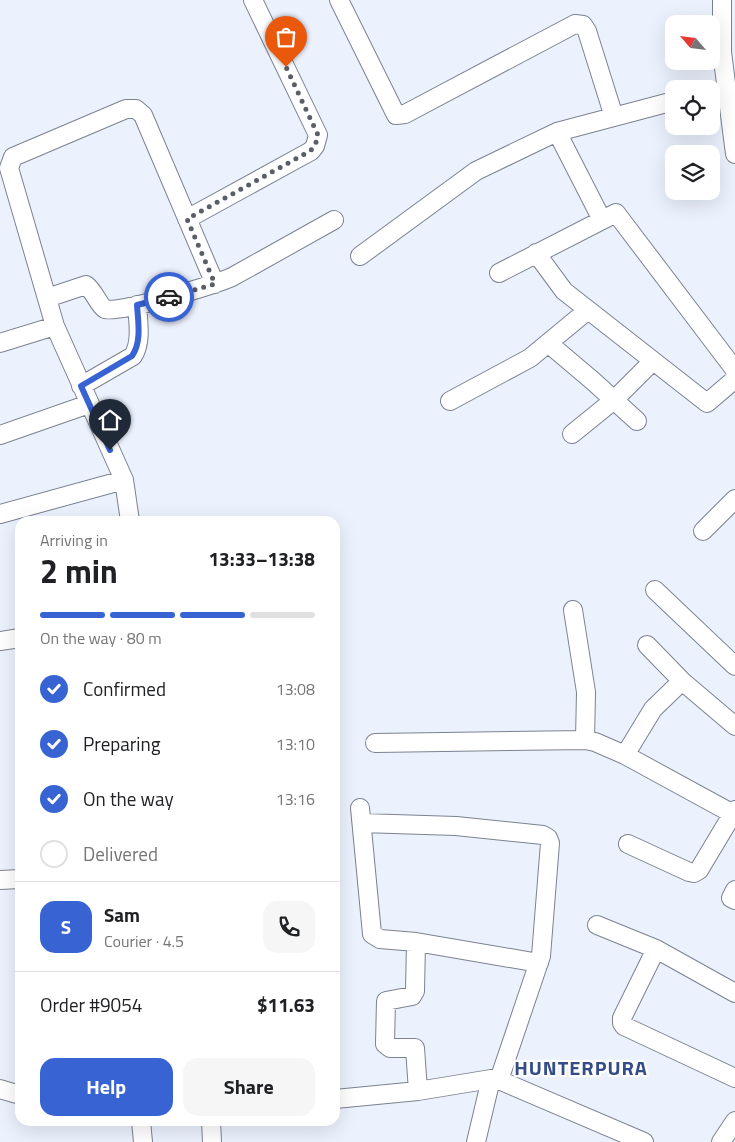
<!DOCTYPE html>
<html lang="en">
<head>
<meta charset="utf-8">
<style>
	body { margin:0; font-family:"Titillium Web",sans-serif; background:#f6f6f6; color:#202124; height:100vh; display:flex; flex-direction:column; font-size:19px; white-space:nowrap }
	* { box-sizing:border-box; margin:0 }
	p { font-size:16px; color:#757577 }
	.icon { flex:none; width:28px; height:28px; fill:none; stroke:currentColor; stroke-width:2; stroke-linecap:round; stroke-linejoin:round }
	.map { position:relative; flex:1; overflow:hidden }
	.side { position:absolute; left:15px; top:516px; width:325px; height:610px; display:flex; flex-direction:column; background:#fff; border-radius:15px; box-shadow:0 5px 20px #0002 }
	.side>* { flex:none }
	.needle { width:32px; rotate:298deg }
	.controls { position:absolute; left:665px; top:15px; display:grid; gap:10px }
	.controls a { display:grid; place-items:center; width:55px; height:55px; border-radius:10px; background:#fff; box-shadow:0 5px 20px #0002; font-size:25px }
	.pin { position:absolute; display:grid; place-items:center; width:42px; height:42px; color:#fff; margin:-51px -21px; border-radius:50% 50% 50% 0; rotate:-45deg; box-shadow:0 0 5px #0007 }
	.pin .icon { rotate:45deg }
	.courier { position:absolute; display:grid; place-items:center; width:50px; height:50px; margin:-25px; border:4px solid #3863d3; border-radius:50%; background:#fff; color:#222; box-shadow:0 1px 6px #0007 }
	.head em { font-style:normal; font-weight:700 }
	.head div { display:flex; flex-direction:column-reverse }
	.head { display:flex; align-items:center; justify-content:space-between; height:85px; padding:0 25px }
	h1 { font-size:32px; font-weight:700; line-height:38px }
	.bar { display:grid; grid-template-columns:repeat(4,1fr); gap:8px 5px; align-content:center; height:60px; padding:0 25px }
	.bar i { height:6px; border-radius:4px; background:#e0e0e0 }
	.bar .current { background:#3863d3 }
	.bar p { grid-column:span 4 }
	.line { display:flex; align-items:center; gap:12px; padding:0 25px; border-top:1px solid #e0e0e0 }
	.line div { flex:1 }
	.round { display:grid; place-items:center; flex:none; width:52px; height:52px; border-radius:15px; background:#f6f6f6 }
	ol { padding:0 25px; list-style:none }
	li { display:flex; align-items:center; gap:15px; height:55px }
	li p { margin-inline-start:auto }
	li .icon { padding:5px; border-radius:50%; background:#3863d3; color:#fff; stroke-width:4 }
	li:last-child { color:#757577 }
	li i { width:28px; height:28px; border:2px solid #e0e0e0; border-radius:50% }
	.primary-button { display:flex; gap:10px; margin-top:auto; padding:10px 25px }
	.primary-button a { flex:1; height:58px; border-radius:15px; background:#3863d3; color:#fff; font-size:20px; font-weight:700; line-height:58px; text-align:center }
	.primary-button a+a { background:#f6f6f6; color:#202124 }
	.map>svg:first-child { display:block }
</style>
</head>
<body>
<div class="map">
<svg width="735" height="1142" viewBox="0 0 735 1142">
	<rect width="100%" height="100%" fill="#ebf1fd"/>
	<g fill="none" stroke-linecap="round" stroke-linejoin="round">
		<g stroke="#7b8290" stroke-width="20">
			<path id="minor" d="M 339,0 L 396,115 L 405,114 L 575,24 L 583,25 L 587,31 L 614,117
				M 722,0 L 722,52 L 735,154
				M 557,132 L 602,220
				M 187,219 L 311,151 L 315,146 L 318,135 L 253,0
				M 536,253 L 564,291 L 707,403 L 735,379
				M 360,256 L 476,171 L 557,132 L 674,101
				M 499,273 L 616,213 L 735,370
				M 47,298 L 86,285 C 95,292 99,306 105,309 C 116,315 216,284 232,277 L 334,220
				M 0,343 L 55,326
				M 548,343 L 593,381 L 637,421
				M 81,386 L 133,356 C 142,342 138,321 137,305
				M 450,401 L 530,358 L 588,310
				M 572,434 L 614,400 L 653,361
				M 0,435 L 89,404
				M 0,514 L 124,480
				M 130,521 L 124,480 L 55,326 L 9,168 L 13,157 L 126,109 L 136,109 L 143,115 L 215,284
				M 703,531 L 735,499
				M 655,590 L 735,666
				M 573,610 L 586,692 L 585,740
				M 0,641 L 20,638
				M 647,645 L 682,681 L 735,726
				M 375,743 L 585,740 L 595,742 L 625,755 L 735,815
				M 625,755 L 653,709 L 682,681
				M 360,808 L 372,934 L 380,939 L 416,942 L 415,991 L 412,996 L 386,1001 L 385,1044 L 390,1048 L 415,1048 L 418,1091
				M 362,823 L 456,826 L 543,835 L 548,838 L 550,843 L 541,956 L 499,1080
				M 628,844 L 689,872 L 694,873 L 699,870 L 735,810
				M 0,880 L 20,879
				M 735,890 L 731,898 L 735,900
				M 597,925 L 656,949 L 735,993
				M 416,942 L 539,963
				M 656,949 L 622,1018 L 622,1023 L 624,1026 L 735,1078
				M 0,1089 L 20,1095
				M 335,1099 L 418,1091 L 491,1079 L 499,1080 L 644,1142
				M 141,1121 L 143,1142
				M 211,1121 L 212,1142
				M 476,1142 L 491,1079
				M 721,1142 L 735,1121"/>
		</g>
		<use href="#minor" stroke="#fff" stroke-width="18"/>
	</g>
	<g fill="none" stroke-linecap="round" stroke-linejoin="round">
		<path stroke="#5a5e66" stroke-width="5" stroke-dasharray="0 9" d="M 169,297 L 215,284 L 187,219 L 310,151 L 315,146 L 318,135 L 286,67"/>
		<path stroke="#3863d3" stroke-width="6" d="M 110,450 L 81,386 L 132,356 C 142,342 138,321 137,305 L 169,297"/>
	</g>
	<g text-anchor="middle" stroke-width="4.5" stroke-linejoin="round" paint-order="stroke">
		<g font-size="20" font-weight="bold" letter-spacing="1" fill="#344d86" stroke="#fefefe">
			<text x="581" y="1075">HUNTERPURA</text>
		</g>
	</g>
</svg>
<div class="controls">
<a><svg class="needle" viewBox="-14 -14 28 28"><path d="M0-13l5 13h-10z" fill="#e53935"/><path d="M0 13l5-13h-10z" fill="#757577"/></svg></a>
<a><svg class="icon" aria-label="locate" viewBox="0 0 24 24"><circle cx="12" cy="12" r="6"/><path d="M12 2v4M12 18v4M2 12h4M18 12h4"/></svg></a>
<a><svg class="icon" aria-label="layers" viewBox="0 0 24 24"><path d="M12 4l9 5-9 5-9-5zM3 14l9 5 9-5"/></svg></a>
</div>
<div class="pin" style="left:286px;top:67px;background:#ea580c"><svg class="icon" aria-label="bag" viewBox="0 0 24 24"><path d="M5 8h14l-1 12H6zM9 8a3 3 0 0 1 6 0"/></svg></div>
<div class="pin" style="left:110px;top:450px;background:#1f2937"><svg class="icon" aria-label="home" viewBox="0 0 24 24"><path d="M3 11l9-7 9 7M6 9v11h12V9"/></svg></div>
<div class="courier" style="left:169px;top:297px"><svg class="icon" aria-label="car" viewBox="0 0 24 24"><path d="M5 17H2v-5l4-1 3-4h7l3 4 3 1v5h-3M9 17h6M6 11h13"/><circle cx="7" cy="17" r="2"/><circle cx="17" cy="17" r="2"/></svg></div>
<section class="side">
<div class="head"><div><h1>2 min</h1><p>Arriving in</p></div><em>13:33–13:38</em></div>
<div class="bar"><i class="current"></i><i class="current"></i><i class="current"></i><i></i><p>On the way · 80 m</p></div>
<ol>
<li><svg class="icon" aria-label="check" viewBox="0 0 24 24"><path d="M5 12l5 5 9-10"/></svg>Confirmed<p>13:08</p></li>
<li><svg class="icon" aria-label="check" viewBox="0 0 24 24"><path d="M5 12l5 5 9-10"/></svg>Preparing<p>13:10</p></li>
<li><svg class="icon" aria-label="check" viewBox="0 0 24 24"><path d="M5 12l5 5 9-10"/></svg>On the way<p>13:16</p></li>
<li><i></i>Delivered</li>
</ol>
<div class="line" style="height:90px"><b class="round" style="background:#3863d3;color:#fff">S</b><div><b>Sam</b><p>Courier · 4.5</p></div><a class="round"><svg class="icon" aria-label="phone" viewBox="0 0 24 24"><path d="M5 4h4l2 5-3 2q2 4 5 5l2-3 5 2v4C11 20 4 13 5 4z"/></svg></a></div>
<div class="line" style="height:65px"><div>Order #9054</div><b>$11.63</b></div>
<div class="primary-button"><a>Help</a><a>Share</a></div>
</section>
</div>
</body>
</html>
